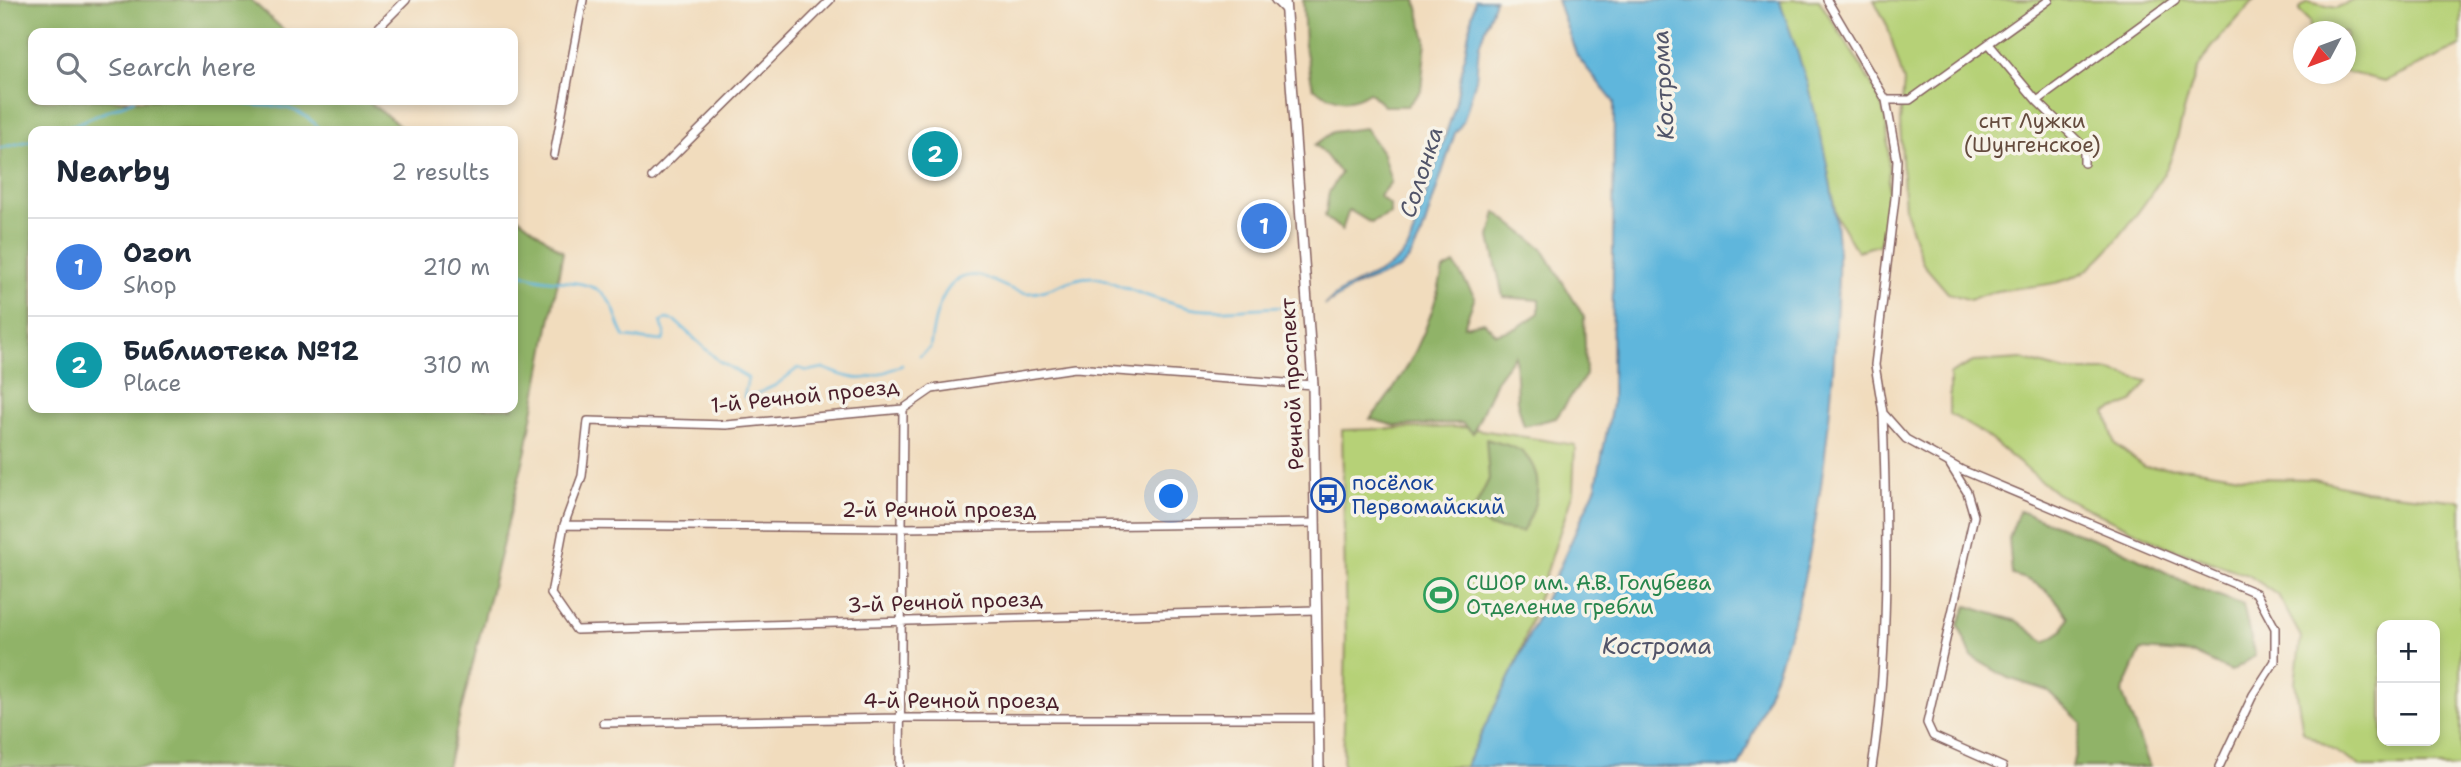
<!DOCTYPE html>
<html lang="en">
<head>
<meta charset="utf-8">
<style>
  :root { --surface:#fff; --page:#f6f6f7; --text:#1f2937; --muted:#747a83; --line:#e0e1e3; --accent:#1f6fb2 }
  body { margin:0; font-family:"Shantell Sans",sans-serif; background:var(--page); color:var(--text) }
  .controls { position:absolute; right:21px; bottom:21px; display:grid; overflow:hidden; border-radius:14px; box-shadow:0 4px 10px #0003 }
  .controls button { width:63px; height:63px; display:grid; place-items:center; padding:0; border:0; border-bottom:2px solid var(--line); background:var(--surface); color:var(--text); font:35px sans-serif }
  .compass { position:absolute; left:2293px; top:21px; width:63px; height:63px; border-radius:50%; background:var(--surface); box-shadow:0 4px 10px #0003; rotate:229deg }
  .you { position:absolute; left:1172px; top:497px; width:24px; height:24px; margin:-18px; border:5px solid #fff; border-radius:50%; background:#1a73e8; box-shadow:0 0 0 10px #1a73e833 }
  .badge { display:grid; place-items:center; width:46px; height:46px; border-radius:50%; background:var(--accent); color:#fff; font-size:23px; font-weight:700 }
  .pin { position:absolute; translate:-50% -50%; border:4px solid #fff; box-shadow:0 2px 7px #0006 }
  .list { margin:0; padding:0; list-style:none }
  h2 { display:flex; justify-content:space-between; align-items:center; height:91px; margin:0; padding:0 28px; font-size:30px }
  h2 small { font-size:23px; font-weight:400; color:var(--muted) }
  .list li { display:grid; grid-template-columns:46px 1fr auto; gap:21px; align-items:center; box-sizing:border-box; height:98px; padding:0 28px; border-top:2px solid var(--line) }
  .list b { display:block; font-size:26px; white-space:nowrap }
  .list p { margin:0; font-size:23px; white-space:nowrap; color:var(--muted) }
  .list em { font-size:23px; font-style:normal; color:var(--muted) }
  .icon { flex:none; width:38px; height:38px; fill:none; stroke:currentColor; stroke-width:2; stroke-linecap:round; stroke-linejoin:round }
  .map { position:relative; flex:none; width:2461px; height:767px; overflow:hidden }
  .search { position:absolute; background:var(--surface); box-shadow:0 4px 10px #0003; left:28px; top:28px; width:490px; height:77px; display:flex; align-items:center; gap:18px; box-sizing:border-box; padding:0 24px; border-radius:14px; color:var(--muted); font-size:26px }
  .panel { position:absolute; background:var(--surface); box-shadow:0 4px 10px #0003; left:28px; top:126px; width:490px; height:287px; border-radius:14px }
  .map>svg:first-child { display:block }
  .green { fill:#b6d177; stroke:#807851; stroke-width:2; fill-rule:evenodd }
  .forest { fill:#90b368; stroke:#6d694a; stroke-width:2 }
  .water { fill:#5fb6dc; stroke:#546a84; stroke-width:2 }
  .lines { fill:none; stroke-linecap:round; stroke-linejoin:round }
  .stream { stroke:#5fb6dc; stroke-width:2.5 }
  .minor-casing { stroke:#84615e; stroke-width:10 }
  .tertiary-casing { stroke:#84615e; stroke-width:12 }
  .minor { stroke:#fff; stroke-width:7 }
  .tertiary { stroke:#fff; stroke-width:9 }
  .labels { text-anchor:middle; stroke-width:7; stroke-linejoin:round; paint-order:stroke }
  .park-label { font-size:21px; fill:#654c3e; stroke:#f7f3e8 }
  .street-label { font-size:21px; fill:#4a1f2b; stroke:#f7f3e8 }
  .transit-label { font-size:21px; fill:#164399; stroke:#f7f3e8; text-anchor:start }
  .leisure-label { font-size:21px; fill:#27864d; stroke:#f7f3e8; text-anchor:start }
  .water-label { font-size:23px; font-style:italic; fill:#515469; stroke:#f7f3e8 }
</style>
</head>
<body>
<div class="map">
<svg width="2461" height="767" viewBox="0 0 2461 767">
  <rect width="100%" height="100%" fill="#f7f3e8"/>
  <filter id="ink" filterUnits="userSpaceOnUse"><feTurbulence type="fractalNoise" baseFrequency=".0143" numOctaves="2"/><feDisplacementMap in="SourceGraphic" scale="14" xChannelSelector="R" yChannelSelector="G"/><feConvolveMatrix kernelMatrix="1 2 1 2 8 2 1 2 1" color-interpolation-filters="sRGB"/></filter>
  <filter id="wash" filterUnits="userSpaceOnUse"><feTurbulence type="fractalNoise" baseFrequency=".00686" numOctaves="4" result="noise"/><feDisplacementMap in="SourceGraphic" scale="28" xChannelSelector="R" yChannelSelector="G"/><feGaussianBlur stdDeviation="1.57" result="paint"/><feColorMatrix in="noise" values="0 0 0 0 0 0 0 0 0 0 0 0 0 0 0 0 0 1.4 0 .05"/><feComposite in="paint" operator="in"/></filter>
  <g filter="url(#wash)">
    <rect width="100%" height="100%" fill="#f1dcbd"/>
    <path class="green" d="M 1779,0 L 1819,0 C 1839,33 1864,66 1880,101 C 1894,133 1889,212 1879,245 L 1857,251 L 1836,216 L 1824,151 Z
      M 1874,0 L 2254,0 C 2238,20 2206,49 2197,71 C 2185,99 2181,129 2171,158 C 2162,184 2110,253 2088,269 C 2053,294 2007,281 1970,300 L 1948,293 L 1923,264 L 1905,210 L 1900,122 L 1904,82 L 1887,25 Z
      M 2354,0 L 2461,0 L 2461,46 L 2385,81 L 2346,72 L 2346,32 L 2309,31 L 2310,22 L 2300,12 L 2300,8 L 2308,2 L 2336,8 Z
      M 2021,359 L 2065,371 L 2110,371 L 2148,381 L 2133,402 L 2106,412 L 2115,444 L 2145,467 L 2192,468 L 2252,478 L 2314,479 L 2365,491 L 2461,501 L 2461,767 L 2362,767 L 2303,732 L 2295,682 L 2301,637 L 2278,595 L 2248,575 L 2166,546 L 2057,494 L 1985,435 L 1950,414 L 1950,374 L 1973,362 ZM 2382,625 L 2435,625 L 2435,741 L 2382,741 Z
      M 1462,427 L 1575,445 L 1573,492 L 1517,662 L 1465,767 L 1343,767 L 1346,638 L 1342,430 Z"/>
    <path class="forest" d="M 0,0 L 251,0 L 287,33 L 33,33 L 33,100 L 366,100 L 407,131 L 33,131 L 33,408 L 513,408 L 513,213 L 563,252 L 526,450 L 447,767 L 0,767 Z
      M 1303,0 L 1416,0 L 1426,40 L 1421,91 L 1407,106 L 1384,106 L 1369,92 C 1347,107 1334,100 1313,88 L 1305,47 Z
      M 1365,128 L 1383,154 L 1391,182 L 1379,196 L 1390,205 L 1390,214 L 1371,223 L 1349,210 L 1342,230 L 1325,217 L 1329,192 L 1341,173 C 1330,164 1327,153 1315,145 L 1333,132 Z
      M 1496,212 L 1542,248 L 1584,317 L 1586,375 L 1556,418 L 1524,426 L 1517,401 L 1515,355 L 1497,379 L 1473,433 L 1462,423 L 1396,426 L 1370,419 C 1407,378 1432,324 1443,270 L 1454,264 L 1475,297 L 1464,326 L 1484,322 L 1496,334 L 1517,328 L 1539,313 L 1539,300 L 1503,297 L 1490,237 Z
      M 1486,439 C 1496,443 1514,445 1522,452 C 1548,476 1537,507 1522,532 L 1488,527 L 1473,512 L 1489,479 Z
      M 2019,511 L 2116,547 L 2193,586 L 2243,605 L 2255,656 L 2231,671 L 2194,654 L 2141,650 L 2122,693 L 2150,767 L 2072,767 L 2082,723 L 2048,691 L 2008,678 L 1972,657 L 1958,625 L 1967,606 L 2017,621 L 2045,642 L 2063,630 L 2068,617 C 2054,594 2039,581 2012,575 L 2009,538 Z"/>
    <path class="water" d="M 1475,0 L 1495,0 L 1479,46 L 1476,80 L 1463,122 L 1455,133 L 1422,234 L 1410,258 L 1399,269 L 1356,286 L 1324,306 C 1346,279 1393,277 1409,246 L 1455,106 Z
      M 1557,0 L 1779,0 C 1805,69 1826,142 1835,214 C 1841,256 1837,300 1835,341 C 1830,430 1819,522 1797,608 C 1782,662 1760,715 1739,767 L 1465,767 L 1517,662 L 1596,486 L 1612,405 L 1614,102 L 1577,56 Z"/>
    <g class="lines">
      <path class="stream" d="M 225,100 C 264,113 290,94 322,131
        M 59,131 L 134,100
        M 0,148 L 33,140
        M 513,268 C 540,288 579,274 602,293 C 617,306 616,323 625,337 L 663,341 L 665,333 L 661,322 L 666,319 L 675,321 L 719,361 L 748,378 L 744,397 L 748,398 L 776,385 L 798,368 L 808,371 L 823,368 C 862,384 864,381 902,365
        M 920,356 L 930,348 C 933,327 938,289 961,278 C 984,268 1004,292 1027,293 C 1050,294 1069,276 1093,277 C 1105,278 1112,283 1123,287 C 1144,295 1167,303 1189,308 C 1222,314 1257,306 1290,307"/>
    </g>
  </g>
  <g filter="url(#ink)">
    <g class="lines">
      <g class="minor-casing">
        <path id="minor" d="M 1275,0 L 1286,11
          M 1827,0 L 1886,100 L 1897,160 L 1895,198 L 1875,365 L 1883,413 L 1906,439 L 1962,470 L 2256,593 L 2275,628 L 2275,661 L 2253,695 L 2219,767
          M 373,33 L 406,0
          M 1989,44 L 2037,101 L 2175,0
          M 1886,100 L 1910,100 L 2049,0
          M 2037,101 L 2084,147 L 2084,163
          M 554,155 L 583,0
          M 652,177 L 830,0
          M 1313,385 L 1075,368 L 932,389 L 903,409 L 726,425 L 588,421 L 582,476 L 564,525 L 551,594 L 576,630 L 1316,610
          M 1949,463 L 1967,492 L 1974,516 L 1927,723 L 1933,736 L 2003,767
          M 564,525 L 902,528 L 1315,523
          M 603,723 L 900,718 L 1319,718
          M 900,767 L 903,409
          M 1872,767 C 1890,651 1887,531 1883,414"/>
      </g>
      <g class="tertiary-casing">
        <path id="tertiary" d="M 1285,0 L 1313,385 L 1319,767"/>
      </g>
      <use href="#minor" class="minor"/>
      <use href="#tertiary" class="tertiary"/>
    </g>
  </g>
  <defs>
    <g id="bus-ring" transform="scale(1.75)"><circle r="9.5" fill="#f7f3e8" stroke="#1a4fb4" stroke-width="1.5"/><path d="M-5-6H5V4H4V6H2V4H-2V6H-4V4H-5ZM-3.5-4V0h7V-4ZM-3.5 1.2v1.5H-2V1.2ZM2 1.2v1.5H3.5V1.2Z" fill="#1a4fb4"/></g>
    <g id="stadium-ring" transform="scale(1.75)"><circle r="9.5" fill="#f7f3e8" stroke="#2e9e5b" stroke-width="1.5"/><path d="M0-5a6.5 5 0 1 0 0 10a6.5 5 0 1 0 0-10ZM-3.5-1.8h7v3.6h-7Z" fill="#2e9e5b"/></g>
  </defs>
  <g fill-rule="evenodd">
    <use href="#bus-ring" x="1328" y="495"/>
    <use href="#stadium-ring" x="1441" y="595"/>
  </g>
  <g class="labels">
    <g class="park-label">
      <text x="2032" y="128">снт Лужки<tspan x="2032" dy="24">(Шунгенское)</tspan></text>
    </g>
    <g class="street-label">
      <text transform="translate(1292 384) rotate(-93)" y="7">Речной проспект</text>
      <text transform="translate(805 396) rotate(-6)" y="7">1-й Речной проезд</text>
      <text x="939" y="517">2-й Речной проезд</text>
      <text transform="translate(945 602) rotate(-2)" y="7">3-й Речной проезд</text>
      <text x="961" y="708">4-й Речной проезд</text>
    </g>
    <g class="transit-label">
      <text x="1352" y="490">посёлок<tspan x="1352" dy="24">Первомайский</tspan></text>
    </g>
    <g class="leisure-label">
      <text x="1466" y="590">СШОР им. А.В. Голубева<tspan x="1466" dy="24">Отделение гребли</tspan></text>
    </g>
    <g class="water-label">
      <text transform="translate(1663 85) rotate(-93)" y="8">Кострома</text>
      <text transform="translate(1421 172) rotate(-72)" y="8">Солонка</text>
      <text x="1657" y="654">Кострома</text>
    </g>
  </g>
</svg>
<div class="controls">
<button>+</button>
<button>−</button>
</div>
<svg class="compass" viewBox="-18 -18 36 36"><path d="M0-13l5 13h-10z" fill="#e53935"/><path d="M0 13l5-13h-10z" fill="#747a83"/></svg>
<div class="you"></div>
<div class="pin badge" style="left:1264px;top:226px;background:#3f7fe0">1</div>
<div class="pin badge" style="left:935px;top:154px;background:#0f9aa8">2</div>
<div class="search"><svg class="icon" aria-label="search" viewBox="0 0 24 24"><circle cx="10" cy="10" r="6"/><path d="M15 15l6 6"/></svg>Search here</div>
<section class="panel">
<h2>Nearby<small>2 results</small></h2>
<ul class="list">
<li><span class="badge" style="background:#3f7fe0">1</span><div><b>Ozon</b><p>Shop</p></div><em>210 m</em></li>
<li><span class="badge" style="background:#0f9aa8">2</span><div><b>Библиотека №12</b><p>Place</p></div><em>310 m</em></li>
</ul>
</section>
</div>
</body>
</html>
